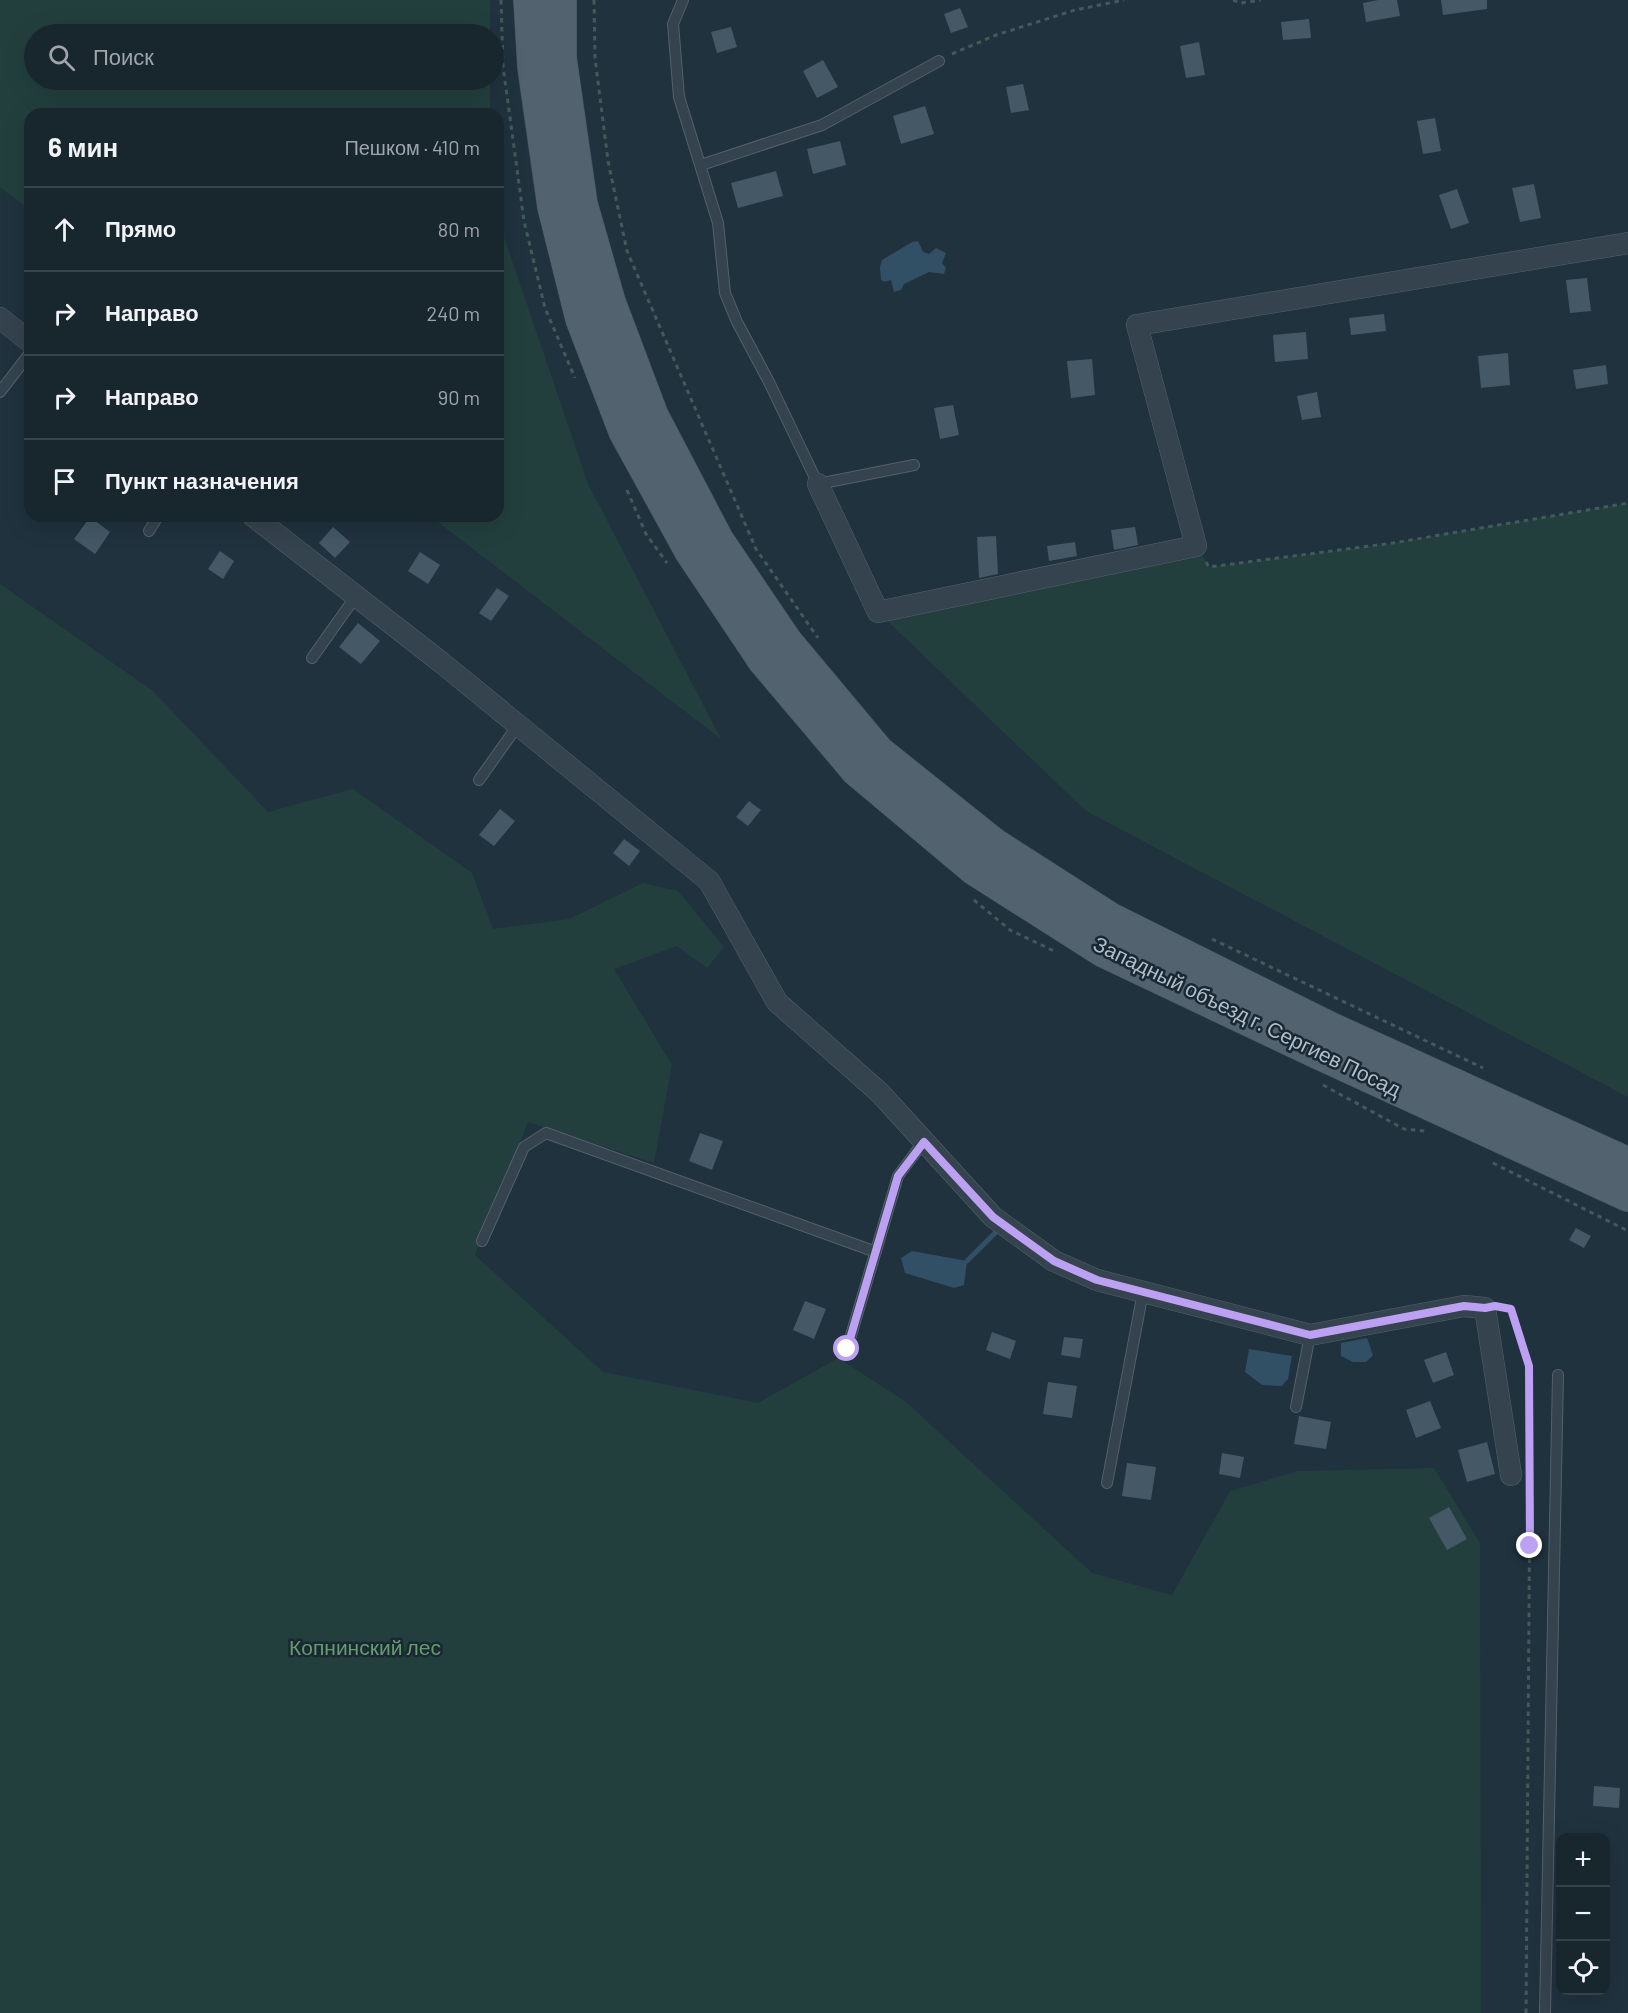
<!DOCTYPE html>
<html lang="ru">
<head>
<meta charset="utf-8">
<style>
  :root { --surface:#18262e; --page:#212e36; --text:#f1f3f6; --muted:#9fa5aa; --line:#36434a }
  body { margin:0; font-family:Barlow,sans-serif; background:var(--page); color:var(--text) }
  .controls { position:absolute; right:18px; bottom:18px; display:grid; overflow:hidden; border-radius:12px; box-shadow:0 6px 24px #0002 }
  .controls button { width:54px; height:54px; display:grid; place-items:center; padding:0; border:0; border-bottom:2px solid var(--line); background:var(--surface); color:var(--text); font:30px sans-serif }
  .stop { position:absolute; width:18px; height:18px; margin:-14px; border:4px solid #bca0f2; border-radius:50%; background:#fff }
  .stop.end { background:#bca0f2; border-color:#fff; box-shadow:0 2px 6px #0008 }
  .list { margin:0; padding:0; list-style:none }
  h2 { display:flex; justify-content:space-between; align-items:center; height:78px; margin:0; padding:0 24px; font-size:26px }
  h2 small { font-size:20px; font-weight:400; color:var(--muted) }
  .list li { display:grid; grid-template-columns:39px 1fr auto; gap:18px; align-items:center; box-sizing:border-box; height:84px; padding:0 24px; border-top:2px solid var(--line) }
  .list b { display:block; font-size:22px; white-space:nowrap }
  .list em { font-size:20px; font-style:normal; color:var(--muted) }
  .icon { flex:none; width:33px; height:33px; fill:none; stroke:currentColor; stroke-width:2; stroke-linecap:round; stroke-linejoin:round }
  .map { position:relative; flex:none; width:1628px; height:2013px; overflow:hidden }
  .search { position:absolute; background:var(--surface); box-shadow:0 6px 24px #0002; left:24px; top:24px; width:480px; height:66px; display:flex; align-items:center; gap:15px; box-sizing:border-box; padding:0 21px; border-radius:33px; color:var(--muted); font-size:22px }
  .panel { position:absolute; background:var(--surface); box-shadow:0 6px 24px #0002; left:24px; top:108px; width:480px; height:414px; border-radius:18px }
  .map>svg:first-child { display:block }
  .green { fill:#223f3e }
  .water { fill:#314f65 }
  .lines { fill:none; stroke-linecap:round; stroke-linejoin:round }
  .stream { stroke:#314f65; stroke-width:5 }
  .building { fill:#445865 }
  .service-casing { stroke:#53616c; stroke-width:12 }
  .minor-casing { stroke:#53616c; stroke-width:22 }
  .primary-casing { stroke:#414f5a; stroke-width:34 }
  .path { stroke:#405b5a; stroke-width:3; stroke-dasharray:4.5 4.5; stroke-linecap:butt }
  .service { stroke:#35434e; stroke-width:10 }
  .minor { stroke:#35434e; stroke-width:21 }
  .primary { stroke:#52626e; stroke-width:33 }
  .route { stroke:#bca0f2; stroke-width:8 }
  .labels { text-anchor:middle; stroke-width:5; stroke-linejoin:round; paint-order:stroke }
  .street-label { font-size:21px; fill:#b0beca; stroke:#1a2833 }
  .park-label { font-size:21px; fill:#649d69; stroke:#1a2833 }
</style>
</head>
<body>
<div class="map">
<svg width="1628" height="2013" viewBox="0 0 1628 2013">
  <rect width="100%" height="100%" fill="#20323e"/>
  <path class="green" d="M 0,0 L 490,0 L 490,34 L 34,34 L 34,80 L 490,80 L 490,114 L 30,114 L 30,210 L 0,187 Z
    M 498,219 L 588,484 L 721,739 L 430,516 L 498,516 Z
    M 1628,503 L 1628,1097 L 1086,811 L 878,612 L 1196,546 L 1210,567 L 1393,543 Z
    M 0,584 L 153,691 L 268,812 L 353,789 L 472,873 L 493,929 L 569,919 L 643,883 L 678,891 L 724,947 L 707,968 L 677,946 L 614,969 L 672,1065 L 654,1163 L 528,1122 L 475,1255 L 603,1372 L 758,1403 L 838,1358 L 906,1402 L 1092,1573 L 1172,1595 L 1230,1491 L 1298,1471 L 1434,1468 L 1480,1543 L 1481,2013 L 0,2013 Z"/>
  <path class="water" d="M 918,241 L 923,252 L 929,254 L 936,248 L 946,253 L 942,263 L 946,268 L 944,274 L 929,272 L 904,284 L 901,290 L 894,292 L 891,280 L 884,282 L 881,280 L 880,267 L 882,260 L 912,242 Z
    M 912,1251 L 967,1261 L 964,1285 L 954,1288 L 905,1273 L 901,1258 Z
    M 1367,1338 L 1373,1355 L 1366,1362 L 1353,1362 L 1341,1356 L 1341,1343 Z
    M 1249,1349 L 1292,1356 L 1288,1379 L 1282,1386 L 1262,1385 L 1245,1372 Z"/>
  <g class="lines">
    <path class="stream" d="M 967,1261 L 997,1231"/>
  </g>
  <path class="building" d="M 1378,0 L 1397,0 L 1400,16 L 1366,22 L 1363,3 Z
    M 1441,0 L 1487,0 L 1487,9 L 1443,15 Z
    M 960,8 L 968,27 L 951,33 L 944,14 Z
    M 1309,19 L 1311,38 L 1283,40 L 1281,22 Z
    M 731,27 L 737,47 L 717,53 L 711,32 Z
    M 1199,42 L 1205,75 L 1186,78 L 1180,46 Z
    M 823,60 L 838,87 L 817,98 L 803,71 Z
    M 1023,84 L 1029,110 L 1011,113 L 1006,87 Z
    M 925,106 L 934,134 L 901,144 L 893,116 Z
    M 1435,118 L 1441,151 L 1423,154 L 1417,121 Z
    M 840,141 L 846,165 L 813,174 L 807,149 Z
    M 776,171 L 783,196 L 738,208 L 731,183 Z
    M 1534,184 L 1541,218 L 1520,222 L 1512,188 Z
    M 1457,189 L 1469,223 L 1451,229 L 1439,195 Z
    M 1587,278 L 1591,311 L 1570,313 L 1566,280 Z
    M 1384,314 L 1386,331 L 1351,335 L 1349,318 Z
    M 1306,332 L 1308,359 L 1275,362 L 1273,335 Z
    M 1508,353 L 1510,385 L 1481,388 L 1478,356 Z
    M 1092,359 L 1095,395 L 1071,398 L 1067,361 Z
    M 1606,365 L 1608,384 L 1576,389 L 1573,370 Z
    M 1317,392 L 1321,417 L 1302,420 L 1297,396 Z
    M 953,405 L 959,435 L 940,439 L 934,408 Z
    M 90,517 L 110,532 L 95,554 L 74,539 Z
    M 333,527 L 350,542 L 335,558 L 319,543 Z
    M 1135,527 L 1138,545 L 1114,550 L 1111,530 Z
    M 996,536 L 998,574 L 979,578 L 977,537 Z
    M 1075,542 L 1077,556 L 1049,561 L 1047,546 Z
    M 220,551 L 234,561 L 223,579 L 208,569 Z
    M 420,552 L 440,565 L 428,584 L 408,571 Z
    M 497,588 L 509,596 L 491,621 L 479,613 Z
    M 358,623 L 380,641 L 361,664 L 339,647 Z
    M 749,801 L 761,810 L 748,826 L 736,817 Z
    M 500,809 L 515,821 L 494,846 L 479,835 Z
    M 624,839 L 640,851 L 629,866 L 613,853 Z
    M 700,1133 L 723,1141 L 712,1170 L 689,1161 Z
    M 1576,1228 L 1591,1236 L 1584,1248 L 1569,1240 Z
    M 805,1301 L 826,1309 L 814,1339 L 793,1330 Z
    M 992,1332 L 1016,1341 L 1010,1359 L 986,1350 Z
    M 1064,1337 L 1083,1339 L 1080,1358 L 1061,1355 Z
    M 1446,1352 L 1454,1375 L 1433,1383 L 1424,1360 Z
    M 1048,1382 L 1077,1386 L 1072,1418 L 1043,1414 Z
    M 1430,1401 L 1441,1428 L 1416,1438 L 1406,1410 Z
    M 1299,1416 L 1331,1422 L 1326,1449 L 1294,1444 Z
    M 1487,1442 L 1495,1474 L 1467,1482 L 1458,1450 Z
    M 1222,1453 L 1244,1457 L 1240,1478 L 1219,1474 Z
    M 1127,1463 L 1156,1467 L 1151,1500 L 1122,1496 Z
    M 1449,1507 L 1467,1539 L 1447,1550 L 1429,1518 Z
    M 1594,1786 L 1620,1788 L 1619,1808 L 1593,1806 Z"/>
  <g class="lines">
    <g class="service-casing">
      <path id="service" d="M 683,0 L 673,24 L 679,97 L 718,223 L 725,293 L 737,322 L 769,382 L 818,484 L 914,465
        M 701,165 L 822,125 L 939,61
        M 0,392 L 30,353
        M 149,531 L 158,516
        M 312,658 L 356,596
        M 479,780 L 518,725
        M 482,1241 L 524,1147 L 546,1133 L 876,1252
        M 847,1349 L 898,1176 L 924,1141
        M 1296,1407 L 1310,1335
        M 1107,1483 L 1143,1292
        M 1545,2013 L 1558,1375"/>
    </g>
    <g class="minor-casing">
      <path id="minor" d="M 0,318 L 30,342
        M 818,484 L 878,612 L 1196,546 L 1137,325 L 1628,243
        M 253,516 L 442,663 L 709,881 L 777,1002 L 880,1093 L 993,1217 L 1054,1261 L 1097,1280 L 1310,1335 L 1464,1306 L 1485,1308 L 1511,1475"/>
    </g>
    <g class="primary-casing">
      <path id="primary" d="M 530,0 L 534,67 L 554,207 L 582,319 L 625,431 L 691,551 L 764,660 L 857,770 L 975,869 L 1104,951 L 1317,1052 L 1628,1195
        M 560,0 L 560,58 L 581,204 L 609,302 L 652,416 L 717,540 L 786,642 L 878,752 L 993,844 L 1110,919 L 1329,1028 L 1628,1164"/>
    </g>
    <path class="path" d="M 501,0 L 503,66 L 524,221 L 545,308 L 575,378
      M 594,0 L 595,58 L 608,161 L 627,251 L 756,549 L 818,638
      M 1233,0 L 1241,3 L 1261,0
      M 952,54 L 996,35 L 1075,10 L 1124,0
      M 627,490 L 646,534 L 667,563
      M 1206,562 L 1209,567 L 1393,543 L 1628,503
      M 974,900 L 1010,930 L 1054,951
      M 1212,939 L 1483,1068
      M 1323,1085 L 1404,1129 L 1425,1131
      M 1493,1163 L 1628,1231
      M 1503,1307 L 1511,1309 L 1529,1366 L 1530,1459
      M 1526,2013 L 1530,1481"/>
    <use href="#service" class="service"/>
    <use href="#minor" class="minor"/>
    <use href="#primary" class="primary"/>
  </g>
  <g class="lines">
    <path class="route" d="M 847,1349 L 898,1176 L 924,1142 L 993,1217 L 1054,1261 L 1097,1280 L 1310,1335 L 1464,1306 L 1485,1308 L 1495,1306 L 1511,1309 L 1529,1366 L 1530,1546"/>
  </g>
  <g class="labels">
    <g class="street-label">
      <text transform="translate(1247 1017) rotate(26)" y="7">Западный объезд г. Сергиев Посад</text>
    </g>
    <g class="park-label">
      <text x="365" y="1655">Копнинский лес</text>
    </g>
  </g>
</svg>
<div class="controls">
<button>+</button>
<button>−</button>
<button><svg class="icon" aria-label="locate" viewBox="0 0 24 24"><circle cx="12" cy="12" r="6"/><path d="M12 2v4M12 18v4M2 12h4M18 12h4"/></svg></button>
</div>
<div class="stop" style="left:847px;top:1349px"></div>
<div class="stop end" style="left:1530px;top:1546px"></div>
<div class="search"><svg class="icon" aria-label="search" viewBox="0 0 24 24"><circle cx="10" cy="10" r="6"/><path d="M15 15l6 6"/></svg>Поиск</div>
<section class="panel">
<h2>6 мин<small>Пешком · 410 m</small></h2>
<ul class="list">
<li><svg class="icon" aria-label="ahead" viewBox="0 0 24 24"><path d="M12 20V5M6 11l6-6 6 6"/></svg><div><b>Прямо</b></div><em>80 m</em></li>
<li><svg class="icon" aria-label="right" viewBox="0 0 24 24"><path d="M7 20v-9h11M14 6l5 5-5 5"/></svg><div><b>Направо</b></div><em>240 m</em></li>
<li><svg class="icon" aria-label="right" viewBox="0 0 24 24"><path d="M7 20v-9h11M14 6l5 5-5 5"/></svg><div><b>Направо</b></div><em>90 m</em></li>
<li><svg class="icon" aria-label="arrive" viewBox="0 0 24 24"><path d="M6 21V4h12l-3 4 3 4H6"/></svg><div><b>Пункт назначения</b></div></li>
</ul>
</section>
</div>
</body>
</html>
